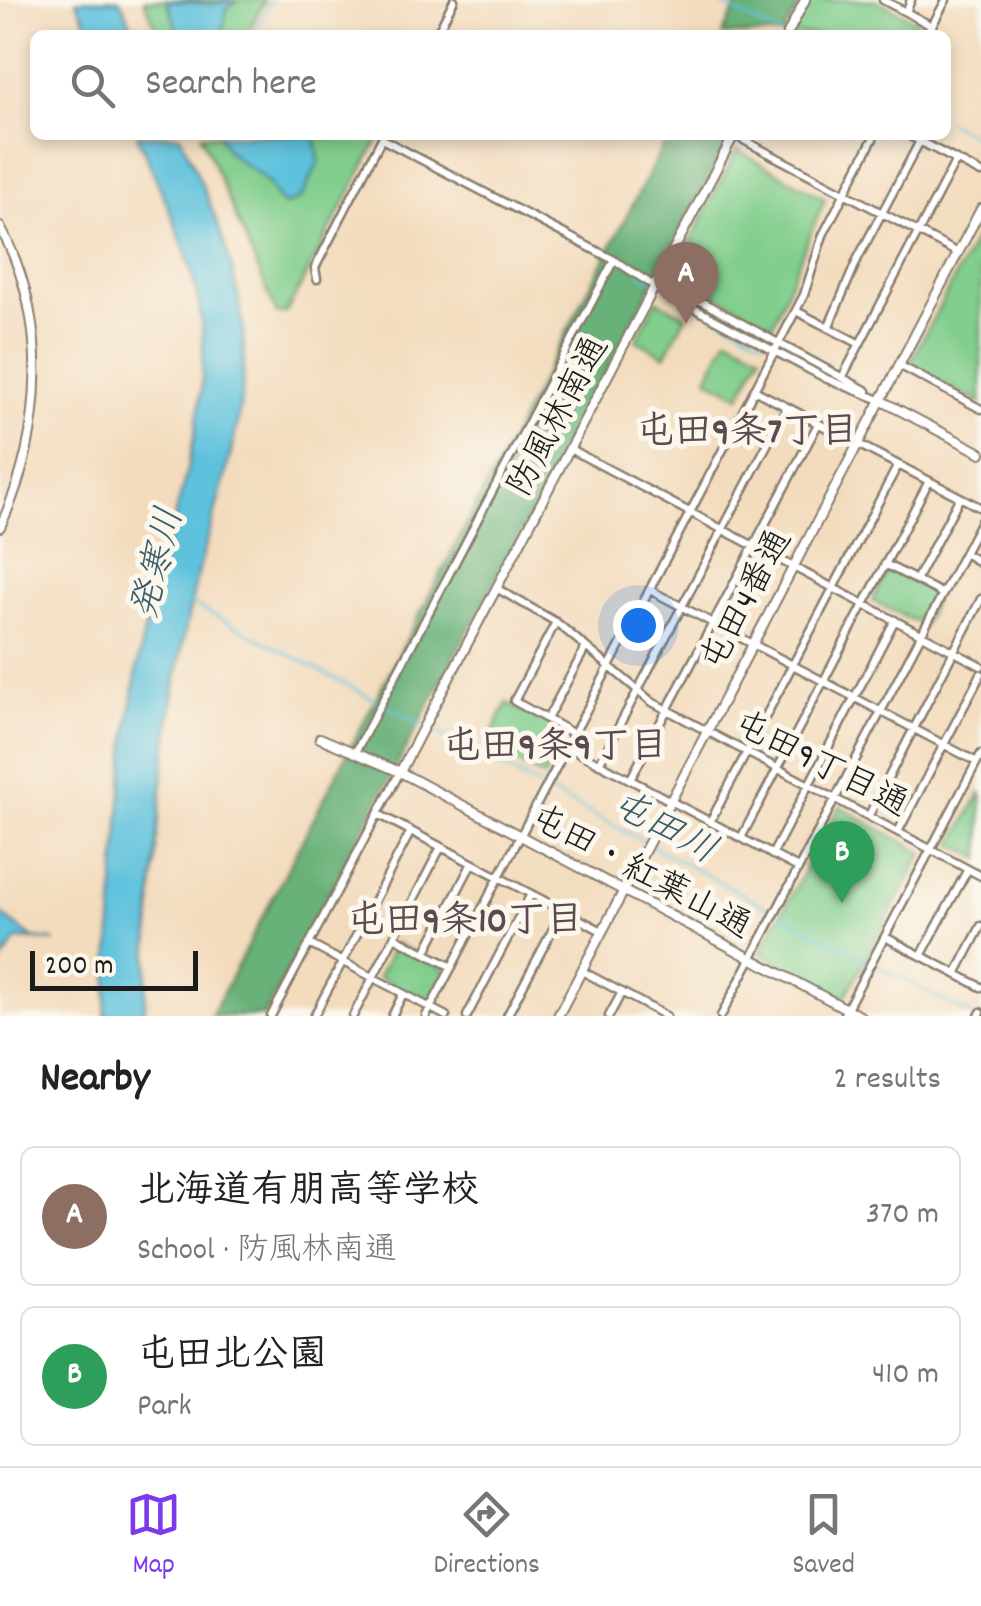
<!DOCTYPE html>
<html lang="en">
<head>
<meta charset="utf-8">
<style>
  :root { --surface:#fff; --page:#f2f2f2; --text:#222; --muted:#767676; --line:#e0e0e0; --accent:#7c3aed }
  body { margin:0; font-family:Dekko,"Klee One",sans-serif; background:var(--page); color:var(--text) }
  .scale { position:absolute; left:30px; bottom:25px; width:168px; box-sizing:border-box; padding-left:10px; border:5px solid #1c1c1c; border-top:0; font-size:28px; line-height:35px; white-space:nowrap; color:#1c1c1c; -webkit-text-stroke:8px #fbf7ec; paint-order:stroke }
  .you { position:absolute; left:638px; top:625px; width:35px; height:35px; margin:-25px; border:8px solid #fff; border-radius:50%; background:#1a73e8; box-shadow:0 0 0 15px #1a73e833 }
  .badge { display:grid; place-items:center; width:65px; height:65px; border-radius:50%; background:var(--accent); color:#fff; font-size:32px; font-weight:700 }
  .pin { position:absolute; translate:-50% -82px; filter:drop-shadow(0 2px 5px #0008) }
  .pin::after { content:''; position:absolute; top:52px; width:35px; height:30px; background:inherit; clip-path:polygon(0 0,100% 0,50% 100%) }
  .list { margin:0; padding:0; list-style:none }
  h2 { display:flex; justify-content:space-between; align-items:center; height:130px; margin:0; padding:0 40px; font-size:42px }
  h2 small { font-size:32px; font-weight:400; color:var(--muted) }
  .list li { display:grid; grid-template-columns:65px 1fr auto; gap:30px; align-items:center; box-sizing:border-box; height:140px; margin:0 20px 20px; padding:0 20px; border:2px solid var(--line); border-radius:15px }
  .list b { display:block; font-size:38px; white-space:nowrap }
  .list p { margin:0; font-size:32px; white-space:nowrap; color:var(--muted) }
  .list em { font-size:32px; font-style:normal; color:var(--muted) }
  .icon { flex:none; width:55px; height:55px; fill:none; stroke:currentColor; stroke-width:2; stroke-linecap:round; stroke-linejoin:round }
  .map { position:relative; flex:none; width:981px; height:1016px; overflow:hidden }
  .search { position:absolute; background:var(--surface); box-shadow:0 5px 15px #0003; left:30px; right:30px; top:30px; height:110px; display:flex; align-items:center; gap:25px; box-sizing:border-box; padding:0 35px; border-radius:15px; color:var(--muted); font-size:38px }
  .sheet { height:450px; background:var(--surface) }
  nav { display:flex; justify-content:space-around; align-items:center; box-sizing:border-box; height:140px; border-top:2px solid var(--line); background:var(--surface); font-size:28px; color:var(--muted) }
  nav a { display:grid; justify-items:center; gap:5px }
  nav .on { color:var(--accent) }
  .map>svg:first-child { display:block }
  .green { fill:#81ce8d; stroke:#4e7554; stroke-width:2.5 }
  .forest { fill:#68b178; stroke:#42664a; stroke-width:2.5 }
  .water { fill:#5fc2dd; stroke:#3e6f7c; stroke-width:2.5 }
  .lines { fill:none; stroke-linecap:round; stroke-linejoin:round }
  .stream { stroke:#5fc2dd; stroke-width:2.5 }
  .minor-casing { stroke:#887c6d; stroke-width:11 }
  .tertiary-casing { stroke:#887c6d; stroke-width:12 }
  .minor { stroke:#fff; stroke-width:6 }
  .tertiary { stroke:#fff; stroke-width:8 }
  .labels { text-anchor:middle; stroke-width:10; stroke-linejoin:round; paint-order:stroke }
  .street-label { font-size:35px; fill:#1c1c1c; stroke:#fbf7ec }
  .neighbourhood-label { font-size:38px; font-weight:bold; fill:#5b4a50; stroke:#fbf7ec }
  .water-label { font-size:38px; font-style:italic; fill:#375e69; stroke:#fbf7ec }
</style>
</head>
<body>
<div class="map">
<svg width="981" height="1016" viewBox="0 0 981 1016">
  <rect width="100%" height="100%" fill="#fbf7ec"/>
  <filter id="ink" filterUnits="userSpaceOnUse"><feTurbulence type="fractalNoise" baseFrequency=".01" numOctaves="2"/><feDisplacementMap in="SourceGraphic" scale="20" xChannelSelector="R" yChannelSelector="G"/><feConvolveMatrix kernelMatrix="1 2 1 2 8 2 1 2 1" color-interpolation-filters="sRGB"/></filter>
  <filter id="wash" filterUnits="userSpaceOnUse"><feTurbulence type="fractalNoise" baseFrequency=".0048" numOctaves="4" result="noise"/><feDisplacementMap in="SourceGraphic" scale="40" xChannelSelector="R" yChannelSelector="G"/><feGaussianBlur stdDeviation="2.25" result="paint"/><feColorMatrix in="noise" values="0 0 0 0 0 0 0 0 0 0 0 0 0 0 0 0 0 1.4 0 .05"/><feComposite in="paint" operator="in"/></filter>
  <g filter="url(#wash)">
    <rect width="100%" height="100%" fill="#f3dcbe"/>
    <path class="green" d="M 144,0 L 265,0 L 246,35 L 159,35 Z
      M 810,0 L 876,0 L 928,27 L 923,35 L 791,35 Z
      M 201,135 L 369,135 L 378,140 L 286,313 L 277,314 Z
      M 737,150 L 825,199 L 772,326 L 675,271 Z
      M 981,228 L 981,403 L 912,368 L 910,362 Z
      M 657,300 L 686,316 L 665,356 L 636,340 Z
      M 728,337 L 761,354 L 740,396 L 707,378 Z
      M 888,569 L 936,595 L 923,625 L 872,601 Z
      M 507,703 L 567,734 L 544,777 L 486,746 Z
      M 981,792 L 981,859 L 953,844 Z
      M 840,806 L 923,853 L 844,999 L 760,952 Z
      M 395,943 L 446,970 L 429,1003 L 378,977 Z"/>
    <path class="forest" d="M 740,0 L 802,0 L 783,35 L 722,35 Z
      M 669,135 L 731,135 L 264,1016 L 211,1016 Z"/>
    <path class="water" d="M 76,0 L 120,0 L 136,35 L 92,35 Z
      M 167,0 L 210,4 L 240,0 L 227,8 L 222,35 L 179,35 Z
      M 137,135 L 180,135 C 206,193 232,250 241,313 C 254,399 222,484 200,566 C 189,607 181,650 174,692 C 158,799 152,908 144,1016 L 105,1016 C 115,901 118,783 137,669 C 155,553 220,422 199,305 C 188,245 161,191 137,135 Z
      M 219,135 L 315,135 L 319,161 L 302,197 L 285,205 C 274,199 274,188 265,180 C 246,162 229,161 219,135 Z
      M 0,913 L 33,938 L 56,941 L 17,939 L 0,964 Z"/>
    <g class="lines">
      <path class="stream" d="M 713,0 L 781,35
        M 252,35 L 271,0
        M 946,121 L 981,139
        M 640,273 L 652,280
        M 672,293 L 763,340
        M 798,357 L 822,372
        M 191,603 L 645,842
        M 652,846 L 772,910
        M 780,914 L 973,1016"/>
    </g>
  </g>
  <g filter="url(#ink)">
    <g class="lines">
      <g class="minor-casing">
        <path id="minor" d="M 883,0 L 932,26
          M 906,12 L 911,0
          M 436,35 L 454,0
          M 927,35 L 946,0
          M 734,135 L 958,253
          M 908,135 L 981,173
          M 614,260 L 665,293 L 827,379 L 880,400
          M 317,279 L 315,268 L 383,136
          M 656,283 L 669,284 L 867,391
          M 796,311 L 860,344
          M 828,328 L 858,258 L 920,141
          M 899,365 L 981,409
          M 843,376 L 956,160
          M 754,390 L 981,508
          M 570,449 L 981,666
          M 964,553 L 981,563
          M 885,564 L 943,594
          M 916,580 L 960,497
          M 496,588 L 556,622 L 652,702 L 981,876
          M 650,590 L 977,762
          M 556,622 L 514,701 L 574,734
          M 547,719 L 586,647
          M 568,747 L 798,868
          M 355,753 L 614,260 L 382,139
          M 599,764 L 787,407
          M 630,780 L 818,424
          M 378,814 L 602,931
          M 869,815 L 981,599
          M 710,822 L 898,465
          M 899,830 L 981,674
          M 741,838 L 929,481
          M 772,855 L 895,620
          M 394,937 L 452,967
          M 885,937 L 981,987
          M 309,944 L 446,1016
          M 425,953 L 472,863
          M 921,956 L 968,869
          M 582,971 L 666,1016
          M 956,974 L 981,926
          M 271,1016 L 400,772
          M 314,1016 L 411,831
          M 353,1016 L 441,847
          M 392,1016 L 403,994
          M 426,1016 L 804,295 L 823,235 L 875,135
          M 467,1016 L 531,894
          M 507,1016 L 563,910
          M 609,1016 L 622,992
          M 721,1016 L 981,521
          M 843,1016 L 981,754
          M 979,1016 L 981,1012"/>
      </g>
      <g class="tertiary-casing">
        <path id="tertiary" d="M 787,35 L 805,0
          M 0,227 C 50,319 44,434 0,527
          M 880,400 L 981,453
          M 320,738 L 400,772 L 860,1016
          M 400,772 L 734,135
          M 558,1016 L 981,209"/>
      </g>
      <use href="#minor" class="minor"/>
      <use href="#tertiary" class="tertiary"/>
    </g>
  </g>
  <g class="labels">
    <g class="street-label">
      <text transform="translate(556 415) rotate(-62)" y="12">防風林南通</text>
      <text transform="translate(744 599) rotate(-62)" y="12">屯田4番通</text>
      <text transform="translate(822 762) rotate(27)" y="12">屯田9丁目通</text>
      <text transform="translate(642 870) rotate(28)" y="12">屯田・紅葉山通</text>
    </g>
    <g class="neighbourhood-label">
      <text x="747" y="442">屯田9条7丁目</text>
      <text x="555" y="757">屯田9条9丁目</text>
      <text x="465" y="931">屯田9条10丁目</text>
    </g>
    <g class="water-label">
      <text transform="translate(155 563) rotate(-76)" y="13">発寒川</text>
      <text transform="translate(665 825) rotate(28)" y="13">屯田川</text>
    </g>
  </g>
</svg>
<div class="scale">200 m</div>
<div class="you"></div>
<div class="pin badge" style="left:686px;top:324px;background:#8d6e63">A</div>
<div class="pin badge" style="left:842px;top:903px;background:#2e9e5b">B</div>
<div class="search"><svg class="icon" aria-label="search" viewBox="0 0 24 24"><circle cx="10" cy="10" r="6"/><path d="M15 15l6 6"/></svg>Search here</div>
</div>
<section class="sheet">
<h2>Nearby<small>2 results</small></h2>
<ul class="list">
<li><span class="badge" style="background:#8d6e63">A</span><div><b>北海道有朋高等学校</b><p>School · 防風林南通</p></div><em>370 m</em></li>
<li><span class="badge" style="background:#2e9e5b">B</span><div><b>屯田北公園</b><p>Park</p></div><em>410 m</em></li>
</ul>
</section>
<nav>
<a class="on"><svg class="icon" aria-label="map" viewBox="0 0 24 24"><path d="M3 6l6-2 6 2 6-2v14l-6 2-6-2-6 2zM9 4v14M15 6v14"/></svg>Map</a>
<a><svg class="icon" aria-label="directions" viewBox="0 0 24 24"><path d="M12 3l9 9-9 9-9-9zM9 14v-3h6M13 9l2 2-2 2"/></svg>Directions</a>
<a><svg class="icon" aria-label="saved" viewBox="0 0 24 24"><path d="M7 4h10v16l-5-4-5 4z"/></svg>Saved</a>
</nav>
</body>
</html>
